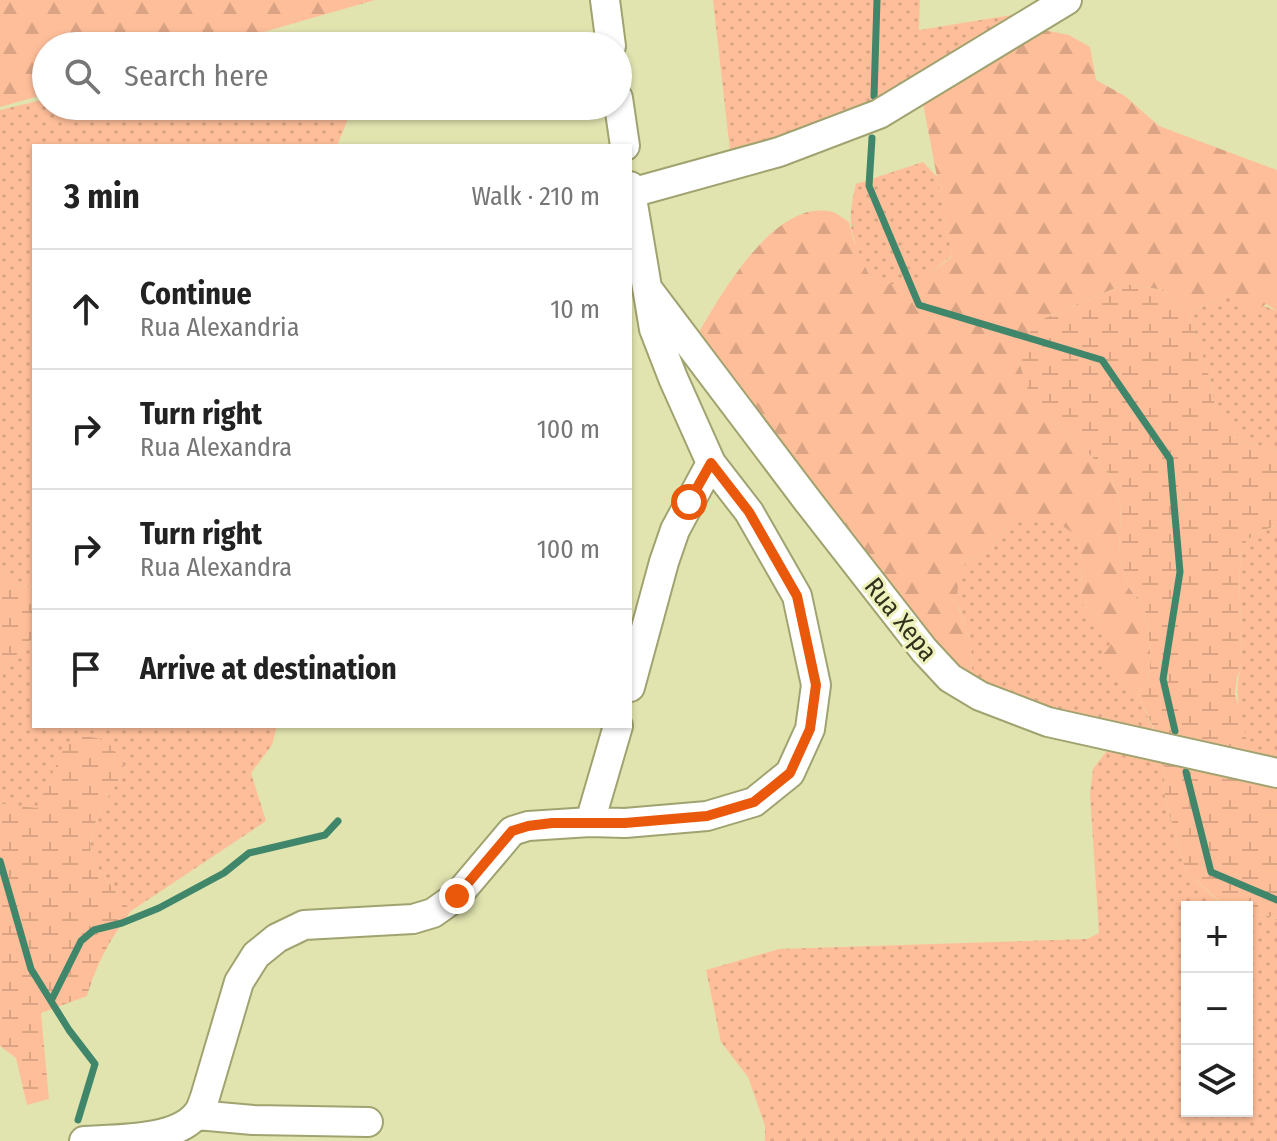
<!DOCTYPE html>
<html lang="en">
<head>
<meta charset="utf-8">
<style>
  :root { --surface:#fff; --page:#f2f2f2; --text:#222; --muted:#767676; --line:#e0e0e0 }
  body { margin:0; font-family:"Fira Sans Condensed",sans-serif; background:var(--page); color:var(--text) }
  .controls { position:absolute; right:24px; bottom:24px; display:grid; overflow:hidden; border-radius:0px; box-shadow:0 2px 6px #0004 }
  .controls button { width:72px; height:72px; display:grid; place-items:center; padding:0; border:0; border-bottom:2px solid var(--line); background:var(--surface); color:var(--text); font:40px sans-serif }
  .stop { position:absolute; width:24px; height:24px; margin:-18px; border:6px solid #ea580c; border-radius:50%; background:#fff }
  .stop.end { background:#ea580c; border-color:#fff; box-shadow:0 2px 8px #0008 }
  .list { margin:0; padding:0; list-style:none }
  h2 { display:flex; justify-content:space-between; align-items:center; height:104px; margin:0; padding:0 32px; font-size:34px }
  h2 small { font-size:26px; font-weight:400; color:var(--muted) }
  .list li { display:grid; grid-template-columns:52px 1fr auto; gap:24px; align-items:center; box-sizing:border-box; height:120px; padding:0 32px; border-top:2px solid var(--line) }
  .list b { display:block; font-size:30px; white-space:nowrap }
  .list p { margin:0; font-size:26px; white-space:nowrap; color:var(--muted) }
  .list em { font-size:26px; font-style:normal; color:var(--muted) }
  .icon { flex:none; width:44px; height:44px; fill:none; stroke:currentColor; stroke-width:2; stroke-linecap:round; stroke-linejoin:round }
  .map { position:relative; flex:none; width:1277px; height:1141px; overflow:hidden }
  .search { position:absolute; background:var(--surface); box-shadow:0 2px 6px #0004; left:32px; top:32px; width:600px; height:88px; display:flex; align-items:center; gap:20px; box-sizing:border-box; padding:0 28px; border-radius:44px; color:var(--muted); font-size:30px }
  .panel { position:absolute; background:var(--surface); box-shadow:0 2px 6px #0004; left:32px; top:144px; width:600px; height:584px; border-radius:0px }
  .map>svg:first-child { display:block }
  .grass { fill:url(#grass-dots) }
  .forest { fill:url(#forest-firs) }
  .wetland { fill:url(#wetland-marsh) }
  .lines { fill:none; stroke-linecap:round; stroke-linejoin:round }
  .stream { stroke:#40866b; stroke-width:7 }
  .street-casing { stroke:#a0a370; stroke-width:32 }
  .street { stroke:#fff; stroke-width:28 }
  .route { stroke:#ea580c; stroke-width:10 }
  .labels { text-anchor:middle; stroke-width:6; stroke-linejoin:round; paint-order:stroke }
  .street-label { font-size:26px; fill:#2f311c; stroke:#eef1bc }
</style>
</head>
<body>
<div class="map">
<svg width="1277" height="1141" viewBox="0 0 1277 1141">
  <defs>
    <pattern id="grass-dots" width="8" height="8" patternUnits="userSpaceOnUse" patternTransform="scale(2)"><rect width="8" height="8" fill="#febe9a"/><path d="M2 2h.1M6 6h.1" fill="none" stroke="#daa484" stroke-width="1.8" stroke-linecap="round"/></pattern>
    <pattern id="forest-firs" width="22" height="20" patternUnits="userSpaceOnUse" patternTransform="scale(2)"><rect width="22" height="20" fill="#febe9a"/><path d="M5 1l3.5 6h-7zM16 11l3.5 6h-7z" fill="#daa484"/></pattern>
    <pattern id="wetland-marsh" width="20" height="14" patternUnits="userSpaceOnUse" patternTransform="scale(2)"><rect width="20" height="14" fill="#febe9a"/><path d="M1 5h8M5 5V1M11 12h8M15 12V8" fill="none" stroke="#daa484"/></pattern>
  </defs>
  <rect width="100%" height="100%" fill="#e1e4af"/>
  <path class="grass" d="M 713,0 L 920,0 L 919,30 L 1031,12 L 911,86 L 731,160 Z
    M 46,99 L 46,106 L 353,106 L 337,146 L 34,146 L 34,588 L 12,584 L 0,569 L 0,110 Z
    M 923,162 L 937,177 L 952,255 C 923,281 908,295 870,277 C 852,237 845,229 856,184 Z
    M 1233,293 L 1277,311 L 1277,451 L 1241,440 L 1216,410 L 1210,379 L 1189,313 Z
    M 1031,516 L 1058,521 L 1077,536 L 1081,560 L 1082,603 L 1115,640 L 1114,678 L 1138,695 L 1157,737 L 1061,717 L 964,676 L 972,671 L 971,644 L 957,602 L 957,575 L 967,561 L 990,552 L 1010,520 Z
    M 1277,525 L 1277,767 L 1251,762 C 1245,735 1230,690 1242,667 C 1243,644 1235,559 1244,545 C 1250,534 1267,529 1277,525 Z
    M 34,637 L 34,726 L 277,726 L 272,745 L 251,773 L 266,821 L 131,911 C 119,895 104,879 94,861 C 80,836 111,791 125,770 L 47,789 L 37,809 L 0,804 L 0,682 L 7,664 Z
    M 1119,742 L 1164,758 L 1165,798 L 1186,873 C 1202,883 1213,901 1231,907 L 1187,907 L 1187,1111 L 1247,1111 L 1247,913 L 1270,916 L 1277,920 L 1277,1141 L 765,1141 L 765,1126 L 748,1077 L 721,1042 L 706,970 L 779,949 L 1087,939 L 1099,933 L 1090,794 L 1093,769 L 1106,752 Z"/>
  <path class="forest" d="M 0,0 L 375,0 L 215,46 L 46,46 L 46,94 L 0,107 Z
    M 1039,29 L 1069,35 L 1090,47 L 1096,80 L 1125,96 L 1159,126 L 1277,170 L 1277,311 L 1266,304 L 1249,316 L 1233,293 L 1189,313 L 1163,290 L 1125,284 L 1038,321 L 1019,361 L 1029,390 L 1055,424 L 1075,440 L 1111,476 L 1121,506 L 1119,554 L 1128,586 L 1145,610 L 1151,658 L 1148,680 L 1138,695 L 1114,678 L 1106,669 L 1102,656 L 1115,640 L 1082,603 L 1081,560 L 1077,536 C 1053,518 1040,515 1010,520 L 990,552 L 967,561 L 958,575 L 957,603 L 971,644 L 972,671 L 964,676 L 950,665 L 696,337 C 720,297 774,197 833,212 C 838,214 844,219 849,222 L 853,239 L 870,277 C 907,294 923,281 952,256 L 922,98 Z"/>
  <path class="wetland" d="M 1125,284 L 1163,290 L 1189,313 L 1210,379 L 1216,410 L 1241,440 L 1277,451 L 1277,525 C 1267,529 1250,534 1244,545 C 1235,559 1243,644 1242,667 L 1237,677 L 1235,695 L 1241,712 L 1255,783 L 1277,788 L 1277,920 L 1270,916 L 1247,913 L 1247,907 C 1214,907 1211,889 1186,873 L 1165,798 L 1164,758 L 1155,731 L 1138,695 L 1148,680 L 1151,658 L 1145,610 L 1128,586 L 1119,554 L 1121,506 L 1111,476 L 1075,440 L 1055,424 L 1028,390 L 1019,361 L 1020,346 L 1038,321 Z
    M 0,569 L 12,584 L 34,588 L 34,637 L 7,664 L 0,682 Z
    M 74,736 C 106,736 113,743 125,770 C 111,791 80,836 94,861 C 104,879 119,895 131,911 C 109,941 98,961 87,996 L 41,1013 L 49,1099 L 27,1105 L 16,1058 L 0,1046 L 0,804 L 37,808 L 62,752 Z"/>
  <g class="lines">
    <path class="stream" d="M 874,96 L 877,0
      M 872,138 L 869,186 L 919,305 L 1102,360 L 1170,459 L 1180,572 L 1163,679 L 1175,731
      M 1186,772 L 1211,872 L 1277,900
      M 0,861 L 31,969 L 69,1030 L 95,1064 L 78,1120
      M 51,1001 L 81,941 L 94,930 L 122,923 L 159,908 L 224,873 L 249,853 L 325,835 L 338,821"/>
    <g class="street-casing">
      <path id="street" d="M 605,0 L 611,46
        M 618,98 L 625,146
        M 631,193 L 779,152 L 879,114 L 1067,0
        M 650,292 L 807,500 L 924,650 L 950,678 L 980,696 L 1048,722 L 1277,773
        M 630,687 L 664,562 L 675,530 L 711,463
        M 590,822 L 618,726
        M 197,1115 L 253,1120 L 368,1122
        M 84,1141 C 116,1139 176,1141 197,1114 C 201,1110 203,1102 205,1097 L 239,982 L 256,955 L 277,938 L 304,925 L 413,919 L 433,913 L 457,896 L 512,831 L 528,826 L 590,822 L 625,823 L 707,816 L 754,802 L 790,773 L 810,729 L 816,685 L 797,596 L 749,512 L 711,463 L 673,378 L 654,329 L 630,186"/>
    </g>
    <use href="#street" class="street"/>
  </g>
  <g class="lines">
    <path class="route" d="M 457,896 L 512,831 L 528,826 L 552,823 L 625,823 L 707,816 L 754,802 L 790,773 L 810,729 L 816,685 L 797,596 L 749,512 L 711,463 L 689,502"/>
  </g>
  <g class="labels">
    <g class="street-label">
      <text transform="translate(901 619) rotate(51)" y="9">Rua Xepa</text>
    </g>
  </g>
</svg>
<div class="controls">
<button>+</button>
<button>−</button>
<button><svg class="icon" aria-label="layers" viewBox="0 0 24 24"><path d="M12 4l9 5-9 5-9-5zM3 14l9 5 9-5"/></svg></button>
</div>
<div class="stop" style="left:689px;top:502px"></div>
<div class="stop end" style="left:457px;top:896px"></div>
<div class="search"><svg class="icon" aria-label="search" viewBox="0 0 24 24"><circle cx="10" cy="10" r="6"/><path d="M15 15l6 6"/></svg>Search here</div>
<section class="panel">
<h2>3 min<small>Walk · 210 m</small></h2>
<ul class="list">
<li><svg class="icon" aria-label="ahead" viewBox="0 0 24 24"><path d="M12 20V5M6 11l6-6 6 6"/></svg><div><b>Continue</b><p>Rua Alexandria</p></div><em>10 m</em></li>
<li><svg class="icon" aria-label="right" viewBox="0 0 24 24"><path d="M7 20v-9h11M14 6l5 5-5 5"/></svg><div><b>Turn right</b><p>Rua Alexandra</p></div><em>100 m</em></li>
<li><svg class="icon" aria-label="right" viewBox="0 0 24 24"><path d="M7 20v-9h11M14 6l5 5-5 5"/></svg><div><b>Turn right</b><p>Rua Alexandra</p></div><em>100 m</em></li>
<li><svg class="icon" aria-label="arrive" viewBox="0 0 24 24"><path d="M6 21V4h12l-3 4 3 4H6"/></svg><div><b>Arrive at destination</b></div></li>
</ul>
</section>
</div>
</body>
</html>
